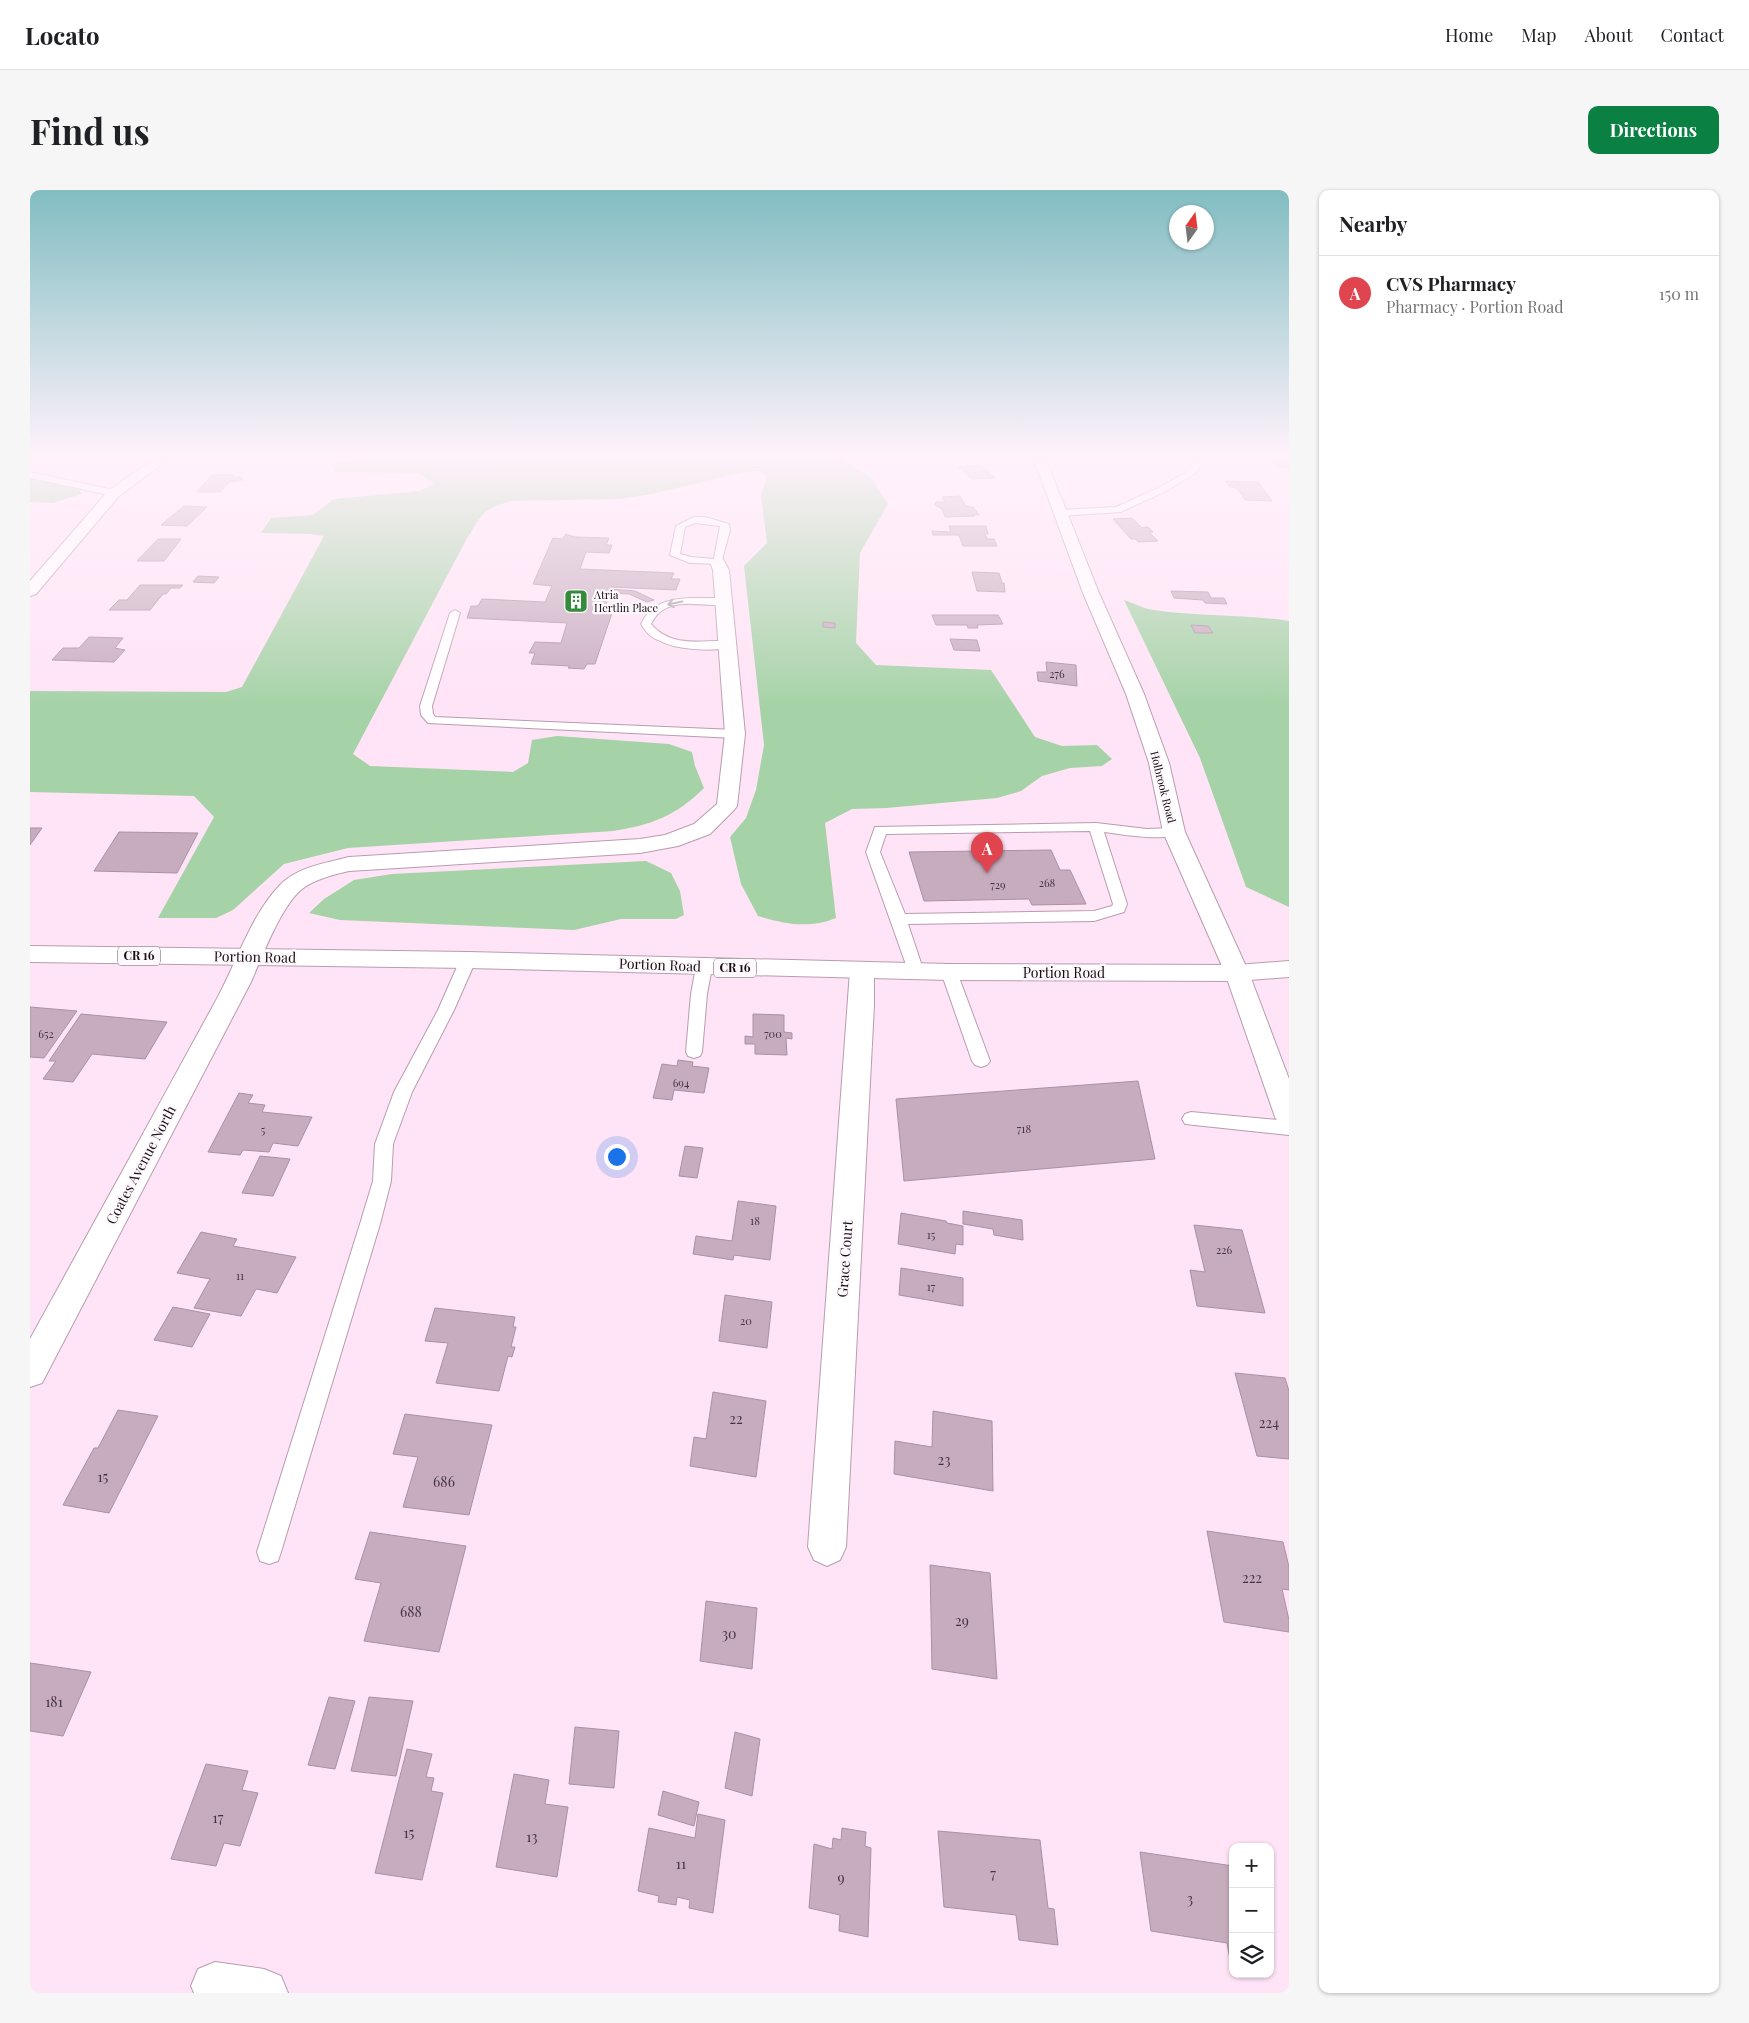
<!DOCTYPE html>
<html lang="en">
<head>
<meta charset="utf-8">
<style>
  :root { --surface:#fff; --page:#f6f6f6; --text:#202124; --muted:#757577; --line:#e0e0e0; --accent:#0b8043 }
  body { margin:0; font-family:"Playfair Display",serif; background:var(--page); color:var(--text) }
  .controls { position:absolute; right:15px; bottom:15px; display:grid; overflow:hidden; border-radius:10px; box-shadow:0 1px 4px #0004 }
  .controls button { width:45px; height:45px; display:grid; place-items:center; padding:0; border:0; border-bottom:1px solid var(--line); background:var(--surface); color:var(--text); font:25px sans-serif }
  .compass { position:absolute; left:1139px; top:15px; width:45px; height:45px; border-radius:50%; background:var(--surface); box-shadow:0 1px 4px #0004; rotate:14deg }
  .you { position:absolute; left:586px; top:966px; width:18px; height:18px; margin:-12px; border:4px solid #fff; border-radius:50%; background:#1a73e8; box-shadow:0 0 0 8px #1a73e833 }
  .badge { display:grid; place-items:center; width:32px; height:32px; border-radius:50%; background:var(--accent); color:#fff; font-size:16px; font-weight:700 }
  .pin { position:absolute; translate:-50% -41px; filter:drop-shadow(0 1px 2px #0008) }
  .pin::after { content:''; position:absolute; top:26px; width:18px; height:15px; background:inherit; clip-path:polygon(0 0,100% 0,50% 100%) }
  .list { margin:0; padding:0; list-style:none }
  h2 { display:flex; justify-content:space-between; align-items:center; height:65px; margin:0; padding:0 20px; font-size:21px }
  h2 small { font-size:16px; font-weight:400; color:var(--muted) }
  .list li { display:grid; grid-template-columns:32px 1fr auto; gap:15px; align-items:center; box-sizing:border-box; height:75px; padding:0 20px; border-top:1px solid var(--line) }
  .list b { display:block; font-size:19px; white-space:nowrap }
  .list p { margin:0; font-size:16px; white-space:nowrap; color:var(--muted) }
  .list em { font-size:16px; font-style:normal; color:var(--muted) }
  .icon { flex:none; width:28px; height:28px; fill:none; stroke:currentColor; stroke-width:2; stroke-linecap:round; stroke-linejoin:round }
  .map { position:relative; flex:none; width:1259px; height:1803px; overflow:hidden; border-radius:10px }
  header { display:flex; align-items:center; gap:30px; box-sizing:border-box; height:70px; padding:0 25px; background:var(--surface); border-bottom:1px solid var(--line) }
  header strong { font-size:24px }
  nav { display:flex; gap:28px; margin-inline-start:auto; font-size:18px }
  .intro { display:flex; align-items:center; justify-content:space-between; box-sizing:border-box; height:120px; padding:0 30px }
  h1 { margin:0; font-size:35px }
  .button { padding:12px 22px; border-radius:10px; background:var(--accent); color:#fff; font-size:18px; font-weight:700 }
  main { display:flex; gap:30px; padding:0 30px }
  aside { flex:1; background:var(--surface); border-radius:10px; box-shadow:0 1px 4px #0004 }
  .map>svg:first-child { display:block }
  .green { fill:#a5d2a6 }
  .building { fill:#c7acbe; stroke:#aa91a2 }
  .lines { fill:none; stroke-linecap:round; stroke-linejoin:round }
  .service-casing { stroke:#b79daf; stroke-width:2 }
  .minor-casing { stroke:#b79daf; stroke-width:2 }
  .tertiary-casing { stroke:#b79daf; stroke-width:2 }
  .primary-casing { stroke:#b79daf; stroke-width:2 }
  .service { fill:#fff; fill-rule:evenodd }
  .minor { fill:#fff; fill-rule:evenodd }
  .tertiary { fill:#fff; fill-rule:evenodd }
  .primary { fill:#fff; fill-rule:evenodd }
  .oneway { stroke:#a39fa1 }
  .labels { text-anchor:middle; stroke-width:4.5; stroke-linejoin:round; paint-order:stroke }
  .far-poi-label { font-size:11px; fill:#180e15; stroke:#fdf8fc; text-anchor:start }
  .number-label { font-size:11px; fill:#44363f }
  .far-street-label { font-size:11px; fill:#180e15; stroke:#fdf8fc }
  .shield { fill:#fdf8fc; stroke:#5d545a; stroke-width:1 }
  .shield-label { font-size:12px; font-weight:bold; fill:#180e15 }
  .street-label { font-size:14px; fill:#180e15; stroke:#fdf8fc }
  .near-number-label { font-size:14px; fill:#44363f }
</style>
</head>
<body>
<header>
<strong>Locato</strong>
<nav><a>Home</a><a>Map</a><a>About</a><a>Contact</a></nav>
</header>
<div class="intro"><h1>Find us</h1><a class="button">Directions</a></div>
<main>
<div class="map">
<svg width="1259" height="1803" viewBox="0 0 1259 1803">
  <rect width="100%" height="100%" fill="#ffe3f6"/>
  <path class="green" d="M 344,267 L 809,267 L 843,290 L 858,314 L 830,363 L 826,453 L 846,475 L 961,480 L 1005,547 L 1032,556 L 1067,555 L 1082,569 L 1072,576 L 1040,578 L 1012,586 L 991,601 L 967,608 L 856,618 L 822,619 L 795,633 L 806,728 C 779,739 756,734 728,726 L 711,694 L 700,647 L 716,628 L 726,600 L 734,555 L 714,376 L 737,353 L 731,306 L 737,287 L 731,281 L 720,281 L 616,305 L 589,309 L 483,311 C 453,317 451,326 436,350 L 323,564 L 340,576 L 483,582 L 498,573 L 502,550 L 527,546 L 639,554 L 662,562 L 665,576 L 674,598 C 646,626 621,635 583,641 L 318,658 L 254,674 L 203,720 L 186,728 L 128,728 L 184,627 L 164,606 L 0,602 L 0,501 L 196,502 L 212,497 L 294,346 L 281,344 L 231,343 L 241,328 L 283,325 L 304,309 L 390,301 L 404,294 L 388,283 L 304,282 L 301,274 Z
    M 0,287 L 48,299 L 52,304 L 23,313 L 0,312 Z
    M 1094,410 C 1104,413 1114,419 1124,420 C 1169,427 1214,424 1259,431 L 1259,717 L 1216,697 L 1170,568 Z
    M 616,671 L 641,683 L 650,701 L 654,725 L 646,729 L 591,729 L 544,740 L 310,730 L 279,723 L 294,709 L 324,690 L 362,684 Z"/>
  <path class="building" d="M 1259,271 L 1259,277 L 1251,277 L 1243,272 Z
    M 950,275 L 965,288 L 942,289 L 928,277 Z
    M 182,285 L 204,285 L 202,287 L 212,287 L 213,290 L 199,292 L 190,302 L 167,302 Z
    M 1195,291 L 1228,292 L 1242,311 L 1215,310 L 1207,298 L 1200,297 Z
    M 930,306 L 935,315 L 944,318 L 949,325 L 944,325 L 945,326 L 915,327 L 912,319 L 905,315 L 906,312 L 915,312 L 912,307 Z
    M 154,316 L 177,317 L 157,336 L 131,335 Z
    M 1102,328 L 1112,338 L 1118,337 L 1123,342 L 1119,342 L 1128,351 L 1108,352 L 1105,349 L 1101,349 L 1083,329 Z
    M 919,336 L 956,336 L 958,344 L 955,344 L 957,349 L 964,349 L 967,356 L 933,356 L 929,345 L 903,345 L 902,341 L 921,342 Z
    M 536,344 L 545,347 L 579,348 L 576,355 L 582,355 L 579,363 L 556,362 L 550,379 L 644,383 L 641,389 L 650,389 L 646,400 L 581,397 L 581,399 L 605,401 L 624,410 L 617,412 L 599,404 L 580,403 L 575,416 L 584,417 L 565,474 L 557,474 L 554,479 L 538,478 L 540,476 L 501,474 L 505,463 L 499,463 L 505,452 L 531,453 L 537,433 L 437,428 L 441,416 L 448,416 L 452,409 L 515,412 L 522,396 L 503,394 L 523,348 L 532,349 Z
    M 128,349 L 151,349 L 134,371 L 107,371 Z
    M 942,382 L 969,383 L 972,393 L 974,393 L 975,402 L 947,401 Z
    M 168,386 L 189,387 L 184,393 L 163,392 Z
    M 110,395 L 153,395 L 150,398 L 141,398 L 136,404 L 133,404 L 120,420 L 79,420 L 89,410 L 97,410 Z
    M 1141,401 L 1178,402 L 1181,408 L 1194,408 L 1197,414 L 1175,413 L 1173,410 L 1144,408 Z
    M 902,425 L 968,425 L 973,434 L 947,435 L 948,438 L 938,438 L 937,435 L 906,435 Z
    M 793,432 L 805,433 L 805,438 L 793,437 Z
    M 1161,435 L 1178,436 L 1183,443 L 1165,443 Z
    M 59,447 L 93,448 L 85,458 L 95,460 L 84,472 L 22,470 L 33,458 L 49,458 Z
    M 920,449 L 947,450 L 950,461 L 924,460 Z
    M 1016,472 L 1046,475 L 1047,496 L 1008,491 L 1007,482 L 1017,482 Z
    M 0,638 L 12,638 L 0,655 Z
    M 89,642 L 168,643 L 147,683 L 64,681 Z
    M 1021,660 L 1030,680 L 1040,680 L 1056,714 L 1002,715 L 999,709 L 894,711 L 879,662 Z
    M 0,817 L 47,821 L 14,868 L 0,867 Z
    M 51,824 L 137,832 L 115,869 L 62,864 L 43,892 L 13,889 L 26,871 L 19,871 Z
    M 723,824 L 754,825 L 754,842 L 762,843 L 762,849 L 756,848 L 757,865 L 725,864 L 725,854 L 715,854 L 715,846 L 723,847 Z
    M 648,870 L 663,872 L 662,876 L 679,878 L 674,903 L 644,900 L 642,910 L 623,908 L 632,874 L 647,876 Z
    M 1108,891 L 1125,969 L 874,991 L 866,909 Z
    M 209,903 L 223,905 L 218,913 L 235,915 L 232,922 L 282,927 L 268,956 L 243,953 L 239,962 L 213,960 L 210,965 L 178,962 Z
    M 655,956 L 673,958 L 667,988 L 649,986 Z
    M 230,966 L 260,969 L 243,1006 L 212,1003 Z
    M 708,1011 L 746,1016 L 740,1070 L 704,1065 L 703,1070 L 663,1064 L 666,1046 L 702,1051 Z
    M 933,1021 L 992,1030 L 993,1050 L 964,1045 L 963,1039 L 933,1034 Z
    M 871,1023 L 916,1031 L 917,1033 L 933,1036 L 933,1055 L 926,1054 L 925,1064 L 868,1054 Z
    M 1164,1035 L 1212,1040 L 1235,1123 L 1167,1116 L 1160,1080 L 1175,1082 Z
    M 171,1042 L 207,1049 L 203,1056 L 266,1067 L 247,1103 L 226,1099 L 211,1126 L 164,1118 L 180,1089 L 147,1083 Z
    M 871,1078 L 933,1088 L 933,1116 L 869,1105 Z
    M 695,1105 L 742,1112 L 737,1158 L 689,1151 Z
    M 143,1117 L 180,1124 L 162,1157 L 124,1150 Z
    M 405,1118 L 485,1127 L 483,1137 L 486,1137 L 481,1157 L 485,1157 L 482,1167 L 478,1166 L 469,1201 L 406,1193 L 418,1153 L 395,1151 Z
    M 1205,1183 L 1255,1188 L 1259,1201 L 1259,1269 L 1227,1266 Z
    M 683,1202 L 736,1211 L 726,1287 L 660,1276 L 664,1247 L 676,1249 Z
    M 88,1220 L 128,1226 L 79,1323 L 33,1315 L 64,1258 L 68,1258 Z
    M 903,1221 L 962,1231 L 963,1301 L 864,1284 L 865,1251 L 902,1257 Z
    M 375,1224 L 462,1235 L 439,1325 L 373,1317 L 388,1267 L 363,1264 Z
    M 1177,1341 L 1253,1352 L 1259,1377 L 1259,1400 L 1252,1399 L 1259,1430 L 1259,1442 L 1194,1432 Z
    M 340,1342 L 436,1356 L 409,1462 L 334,1451 L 351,1393 L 325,1389 Z
    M 900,1375 L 960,1383 L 967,1489 L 902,1479 Z
    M 676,1411 L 727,1418 L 722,1479 L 670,1471 Z
    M 0,1473 L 61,1482 L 33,1546 L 0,1541 Z
    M 299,1507 L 325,1511 L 305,1579 L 278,1575 Z
    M 339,1507 L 383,1511 L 366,1586 L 321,1581 Z
    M 545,1537 L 589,1541 L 584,1598 L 539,1594 Z
    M 705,1542 L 730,1549 L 722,1606 L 695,1598 Z
    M 377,1559 L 402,1564 L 396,1587 L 404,1588 L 401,1601 L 413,1603 L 392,1690 L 345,1683 Z
    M 176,1574 L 218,1581 L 212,1600 L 228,1603 L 210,1656 L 194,1653 L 186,1676 L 141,1669 Z
    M 484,1584 L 519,1590 L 515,1614 L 538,1617 L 527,1687 L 466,1677 Z
    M 633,1601 L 669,1612 L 664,1636 L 628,1625 Z
    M 668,1624 L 695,1630 L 683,1723 L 659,1718 L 660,1710 L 647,1707 L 646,1715 L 628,1712 L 629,1706 L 608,1701 L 619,1638 L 665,1648 Z
    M 812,1638 L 836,1642 L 835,1656 L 841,1658 L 838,1747 L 809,1741 L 810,1725 L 779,1718 L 784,1654 L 802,1659 L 803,1648 L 811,1650 Z
    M 908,1641 L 1010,1650 L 1018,1718 L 1024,1719 L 1028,1755 L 989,1750 L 986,1725 L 914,1717 Z
    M 1110,1662 L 1203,1676 L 1203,1776 L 1201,1775 L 1197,1753 L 1121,1741 Z"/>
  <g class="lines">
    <g class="service-casing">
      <path id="service" d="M 1160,267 L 1168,267 L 1170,275 L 1166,283 L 1136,301 L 1091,322 L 1030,326 L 1026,323 L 1030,320 L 1086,317 L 1130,297 L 1160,280 L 1162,275 Z
        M 0,282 L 84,300 L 88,303 L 84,306 L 0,288 Z
        M 664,327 L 675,327 L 699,334 L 700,340 L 691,374 L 660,373 L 640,365 L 646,336 ZM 665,333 L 690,336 L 684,369 L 661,367 L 650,364 L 655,337 Z
        M 661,408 L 694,408 L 699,411 C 684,424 639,398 621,434 C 647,465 690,443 703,455 L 702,457 C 683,462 645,460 628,450 C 620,447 615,441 611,434 C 621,413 639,409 661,408 Z
        M 425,420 L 430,423 L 402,516 L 403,524 L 405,527 L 705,540 L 711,544 L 705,548 L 398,533 L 391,525 L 390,516 L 420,423 Z
        M 1066,633 L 1117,639 L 1144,638 L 1151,642 C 1141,653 1089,644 1074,642 L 1097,714 L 1094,722 L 1064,731 L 878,734 L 894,782 L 892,786 L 886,787 L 880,786 L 836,662 L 845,637 ZM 1060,641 L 1083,714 L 1082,716 L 1064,721 L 875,724 L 850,662 L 856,644 Z
        M 438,765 L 444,766 L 446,770 L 424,820 L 382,902 L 363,954 L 361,991 L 350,1034 L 251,1362 L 248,1371 L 239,1374 L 230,1371 L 227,1362 L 330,1034 L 343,991 L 345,954 L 364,902 L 408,820 L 430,770 L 432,766 Z
        M 674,772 L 680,773 L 682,777 L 677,804 L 672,862 L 670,866 L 664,868 L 658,866 L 656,862 L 661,804 L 666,777 L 668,773 Z
        M 919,777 L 925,778 L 927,782 L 960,871 L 957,875 L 951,877 L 945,875 L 942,871 L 911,782 L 913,778 Z
        M 1161,922 L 1259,931 L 1259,945 L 1155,934 L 1152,929 L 1155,924 Z"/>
    </g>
    <g class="minor-casing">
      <path id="minor" d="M 128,267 L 142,267 L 89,306 L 6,404 L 0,406 L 0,391 L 79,300 Z
        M 688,367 L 693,369 L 699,380 L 715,544 L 707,616 L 704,620 L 680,644 L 648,656 L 610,663 L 319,681 C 303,685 285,689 272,699 C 251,716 232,767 221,792 L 12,1193 L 0,1197 L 0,1149 C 61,1038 123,926 184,814 C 205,777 220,726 250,695 C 267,677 296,673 319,667 L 610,649 L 635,645 L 664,634 L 687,614 L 695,544 L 683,380 L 680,372 L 683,369 Z
        M 832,773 L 841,775 L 844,781 L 844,815 L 816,1357 L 810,1370 L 797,1376 L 784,1370 L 778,1357 L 820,781 L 823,775 Z
        M 185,1772 L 234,1779 L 251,1786 L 258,1803 L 164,1803 L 161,1796 L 168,1779 Z"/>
    </g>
    <g class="tertiary-casing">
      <path id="tertiary" d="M 1003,267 L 1015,267 L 1069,403 L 1114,504 L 1139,573 L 1155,642 L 1219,783 L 1259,889 L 1259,937 L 1249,934 L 1245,927 L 1195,783 L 1133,642 L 1119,573 L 1096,504 L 1053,403 Z"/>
    </g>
    <g class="primary-casing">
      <path id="primary" d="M 0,756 L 438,762 L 919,774 L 1207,775 L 1259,771 L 1259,787 L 1207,791 L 919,790 L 438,778 L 0,772 Z"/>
    </g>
    <use href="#service" class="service"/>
    <use href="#minor" class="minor"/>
    <use href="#tertiary" class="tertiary"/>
    <use href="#primary" class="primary"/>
  </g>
  <defs><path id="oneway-shaft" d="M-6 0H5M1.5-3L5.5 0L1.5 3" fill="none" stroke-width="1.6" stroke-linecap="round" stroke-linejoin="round" transform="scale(1.25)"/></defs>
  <use class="oneway" href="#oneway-shaft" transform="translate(645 413) rotate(168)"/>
  <linearGradient id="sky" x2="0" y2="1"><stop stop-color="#81bdc2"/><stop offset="0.51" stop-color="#fff2fb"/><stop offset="1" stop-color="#fff2fb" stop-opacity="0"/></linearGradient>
  <rect width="1259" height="519" fill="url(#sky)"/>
  <defs>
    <g id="building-square" transform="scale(1.25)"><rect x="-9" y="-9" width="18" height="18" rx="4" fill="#338b3b" stroke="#fdf8fc"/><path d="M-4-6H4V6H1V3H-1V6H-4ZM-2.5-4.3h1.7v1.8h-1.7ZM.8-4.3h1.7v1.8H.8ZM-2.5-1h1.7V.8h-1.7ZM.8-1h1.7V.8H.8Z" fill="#fff"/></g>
  </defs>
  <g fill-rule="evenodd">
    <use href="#building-square" x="546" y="411"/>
  </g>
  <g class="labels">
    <g class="far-poi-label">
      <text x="564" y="409">Atria<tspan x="564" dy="13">Hertlin Place</tspan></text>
    </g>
    <g class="number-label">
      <text x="1027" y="488">276</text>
      <text x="1017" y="697">268</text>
      <text x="968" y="699">729</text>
      <text x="16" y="848">652</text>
      <text x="743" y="848">700</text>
      <text x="651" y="897">694</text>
      <text x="994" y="943">718</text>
      <text x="233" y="944">5</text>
      <text x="725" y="1035">18</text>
      <text x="901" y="1049">15</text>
      <text x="1194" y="1064">226</text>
      <text x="210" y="1090">11</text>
      <text x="901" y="1101">17</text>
      <text x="716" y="1135">20</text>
    </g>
    <g class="far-street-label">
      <text transform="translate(1133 597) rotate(76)" y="4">Holbrook Road</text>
    </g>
    <g class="shield">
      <rect x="88" y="756.5" width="42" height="19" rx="4"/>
      <rect x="684" y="768.5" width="42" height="19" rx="4"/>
    </g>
    <g class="shield-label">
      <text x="109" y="770">CR 16</text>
      <text x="705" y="782">CR 16</text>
    </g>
    <g class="street-label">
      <text transform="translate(225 767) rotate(1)" y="5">Portion Road</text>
      <text transform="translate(630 775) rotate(2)" y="5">Portion Road</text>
      <text x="1034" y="788">Portion Road</text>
      <text transform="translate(111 975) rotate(-62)" y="5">Coates Avenue North</text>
      <text transform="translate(815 1069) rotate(-86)" y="5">Grace Court</text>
    </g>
    <g class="near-number-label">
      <text x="706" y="1234">22</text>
      <text x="1239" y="1238">224</text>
      <text x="914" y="1275">23</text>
      <text x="73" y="1292">15</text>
      <text x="414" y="1297">686</text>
      <text x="1222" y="1393">222</text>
      <text x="381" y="1427">688</text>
      <text x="932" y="1436">29</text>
      <text x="699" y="1449">30</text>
      <text x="24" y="1517">181</text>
      <text x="188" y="1633">17</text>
      <text x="379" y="1648">15</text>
      <text x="502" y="1652">13</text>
      <text x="651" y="1679">11</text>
      <text x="963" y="1689">7</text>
      <text x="811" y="1693">9</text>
      <text x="1160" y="1714">3</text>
    </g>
  </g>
</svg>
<div class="controls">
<button>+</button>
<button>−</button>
<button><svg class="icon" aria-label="layers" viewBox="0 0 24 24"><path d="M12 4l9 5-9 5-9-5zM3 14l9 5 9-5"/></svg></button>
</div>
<svg class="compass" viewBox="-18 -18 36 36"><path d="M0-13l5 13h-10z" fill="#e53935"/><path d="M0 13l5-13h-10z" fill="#757577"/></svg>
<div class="you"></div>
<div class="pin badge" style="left:957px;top:683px;background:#e0444e">A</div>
</div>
<aside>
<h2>Nearby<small></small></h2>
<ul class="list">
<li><span class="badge" style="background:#e0444e">A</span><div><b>CVS Pharmacy</b><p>Pharmacy · Portion Road</p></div><em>150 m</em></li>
</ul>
</aside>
</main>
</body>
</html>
